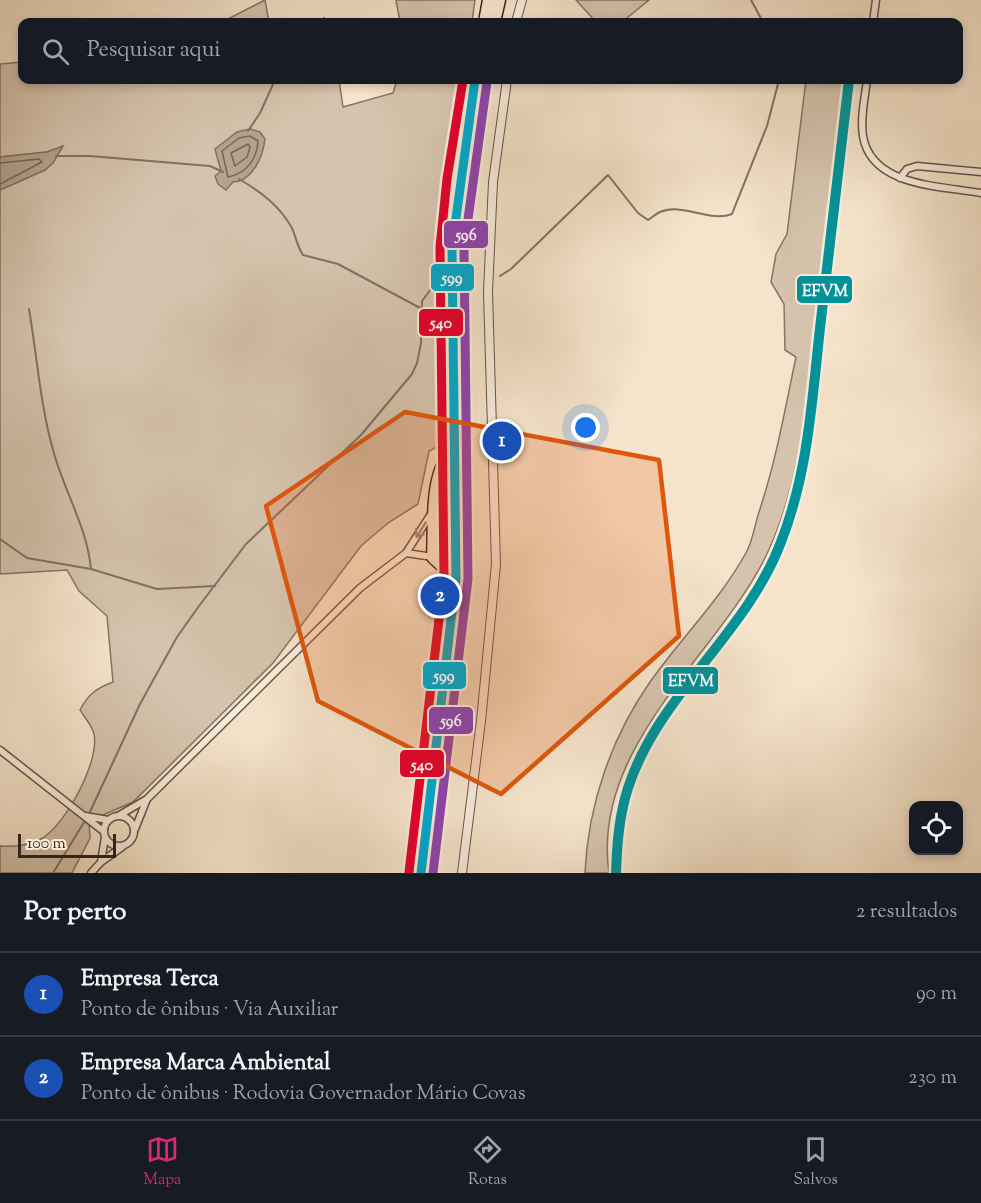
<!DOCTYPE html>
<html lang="pt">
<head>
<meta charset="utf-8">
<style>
  :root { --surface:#171b24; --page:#20242c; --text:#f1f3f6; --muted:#9ea1a6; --line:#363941; --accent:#db2777 }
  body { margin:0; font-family:"Sorts Mill Goudy",serif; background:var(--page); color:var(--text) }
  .controls { position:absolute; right:18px; bottom:18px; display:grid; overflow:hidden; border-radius:12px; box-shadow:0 3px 9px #0003 }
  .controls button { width:54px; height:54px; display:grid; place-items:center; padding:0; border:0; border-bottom:2px solid var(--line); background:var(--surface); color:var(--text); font:30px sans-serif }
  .scale { position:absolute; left:18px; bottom:15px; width:98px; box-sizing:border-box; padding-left:6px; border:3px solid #37241d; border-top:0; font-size:16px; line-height:21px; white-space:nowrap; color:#37241d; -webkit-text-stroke:4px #f8eddd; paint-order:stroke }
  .you { position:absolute; left:586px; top:428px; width:21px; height:21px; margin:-15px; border:4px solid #fff; border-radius:50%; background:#1a73e8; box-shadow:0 0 0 9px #1a73e833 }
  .badge { display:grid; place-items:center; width:39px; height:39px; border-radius:50%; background:var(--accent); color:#fff; font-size:20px; font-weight:700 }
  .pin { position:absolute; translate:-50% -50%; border:3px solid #fff; box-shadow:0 2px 6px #0006 }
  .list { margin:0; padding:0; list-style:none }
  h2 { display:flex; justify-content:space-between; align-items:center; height:78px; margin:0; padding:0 24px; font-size:26px }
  h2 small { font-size:20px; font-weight:400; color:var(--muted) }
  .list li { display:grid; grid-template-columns:39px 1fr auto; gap:18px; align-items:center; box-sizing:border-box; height:84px; padding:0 24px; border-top:2px solid var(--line) }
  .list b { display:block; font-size:22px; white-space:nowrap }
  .list p { margin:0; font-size:20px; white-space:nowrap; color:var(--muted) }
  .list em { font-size:20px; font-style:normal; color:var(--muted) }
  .icon { flex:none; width:33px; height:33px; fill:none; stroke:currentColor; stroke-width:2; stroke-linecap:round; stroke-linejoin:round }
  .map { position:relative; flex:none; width:981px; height:873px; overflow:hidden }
  .search { position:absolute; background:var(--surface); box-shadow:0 3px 9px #0003; left:18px; right:18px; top:18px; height:66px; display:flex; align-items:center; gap:15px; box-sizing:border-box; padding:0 21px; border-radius:12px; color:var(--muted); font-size:22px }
  .sheet { height:246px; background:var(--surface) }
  nav { display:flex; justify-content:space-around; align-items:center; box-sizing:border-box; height:84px; border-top:2px solid var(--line); background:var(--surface); font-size:16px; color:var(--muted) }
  nav a { display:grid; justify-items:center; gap:3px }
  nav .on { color:var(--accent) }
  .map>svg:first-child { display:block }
  .green { fill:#d5c3ad; stroke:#867465; stroke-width:1.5 }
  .water { fill:#b4a390; stroke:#827062; stroke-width:1.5 }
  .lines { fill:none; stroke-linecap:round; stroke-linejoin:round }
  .shore { stroke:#766456; stroke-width:1.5 }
  .stream { stroke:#827062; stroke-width:2 }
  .minor-casing { stroke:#665448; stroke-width:9 }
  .tertiary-casing { stroke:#665448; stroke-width:10 }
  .motorway-casing { stroke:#37241d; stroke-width:15 }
  .minor { stroke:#f8eddd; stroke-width:6 }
  .tertiary { stroke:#f8eddd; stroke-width:8 }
  .motorway { stroke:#f5e4cb; stroke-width:12 }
  .bus-1-casing { stroke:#f8eddd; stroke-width:14 }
  .bus-2-casing { stroke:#f8eddd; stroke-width:14 }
  .bus-3-casing { stroke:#f8eddd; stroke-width:14 }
  .bus-1 { stroke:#00a9ce; stroke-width:9 }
  .bus-2 { stroke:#8e44ad; stroke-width:9 }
  .bus-3 { stroke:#e4002b; stroke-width:9 }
  .rail-1-casing { stroke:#f8eddd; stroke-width:15 }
  .rail-1 { stroke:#00939a; stroke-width:10 }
  .oneway { stroke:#98887d }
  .marked { fill:#df560d; fill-opacity:0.2; stroke:#df560d; stroke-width:4.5; stroke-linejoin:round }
  .line-badge { stroke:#f8eddd; stroke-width:2 }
  .badge-label { font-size:16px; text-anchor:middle; font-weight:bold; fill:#fff }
</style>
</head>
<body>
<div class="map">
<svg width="981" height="873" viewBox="0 0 981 873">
  <rect width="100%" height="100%" fill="#f5e4cb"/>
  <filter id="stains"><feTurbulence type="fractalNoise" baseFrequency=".00333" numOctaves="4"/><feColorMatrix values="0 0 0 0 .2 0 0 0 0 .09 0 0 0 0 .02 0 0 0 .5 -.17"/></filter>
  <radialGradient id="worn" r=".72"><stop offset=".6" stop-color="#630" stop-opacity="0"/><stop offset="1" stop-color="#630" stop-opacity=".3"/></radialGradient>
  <path class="green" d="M 265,0 L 269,22 L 222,22 Z
    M 396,0 L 475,0 L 472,22 L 400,22 Z
    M 576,0 L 649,0 L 622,22 L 596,22 Z
    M 22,62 L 22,80 L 339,80 L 343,107 L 393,93 L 397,80 L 464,80 L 449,186 L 447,442 L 429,451 L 418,504 L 388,523 L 361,546 L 273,663 L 133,802 L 89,821 L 90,838 L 72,873 L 0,873 L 0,846 C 15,847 27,846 41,839 C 65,826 100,761 94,734 C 92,725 84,717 80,710 C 88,694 97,688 113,682 L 107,616 L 79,591 L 67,570 L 0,574 L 0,190 L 45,170 L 62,147 L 47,152 L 0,157 L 0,64 Z
    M 806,80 L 843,80 C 835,156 825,232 816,309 C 806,393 803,483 764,560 C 713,659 591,748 609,873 L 585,873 C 588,805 611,738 650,682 C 681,638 721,599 747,551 C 753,539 755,524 759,512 C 776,461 785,409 796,357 L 785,350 L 784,304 L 771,282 L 776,254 L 787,234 Z"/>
  <path class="water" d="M 250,129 L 260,132 L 265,139 C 263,156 253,181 233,182 L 226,190 L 218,184 L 215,176 L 221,171 L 215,149 L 237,132 Z
    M 63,146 L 53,163 L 45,170 L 0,190 L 0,157 L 47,152 Z"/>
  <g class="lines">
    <path class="shore" d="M 250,136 L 258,141 C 257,159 246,174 228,177 L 222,151 L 239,138 Z
      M 248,144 L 250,147 L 247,157 L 235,166 L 231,153 Z
      M 0,163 L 39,159 L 42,162 L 0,184"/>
    <path class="stream" d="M 751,0 L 763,22
      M 320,22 L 324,18
      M 248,131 L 260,113 L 275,80
      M 56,156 L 90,156 L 210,166 L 223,172
      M 239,179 C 261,192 279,205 292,228 C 296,237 297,246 303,255 L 338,264 L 422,309
      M 500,276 L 511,269 L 608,175 L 638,213 L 648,220 C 652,218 655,214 660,212 C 682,202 710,223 732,214 L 767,126 L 779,80
      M 29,309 C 37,356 40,404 53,450 C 64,491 87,527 91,569
      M 0,539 L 27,558 L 91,569 L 157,589 L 215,586
      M 89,814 L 140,704 L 177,637 L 199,606 L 246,544 L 361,435 L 412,374 L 417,363 L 421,343 L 422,301 L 434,285
      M 53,873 L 86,819
      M 407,873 L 416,812 L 425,696"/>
    <g class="minor-casing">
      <path id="minor" d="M 873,22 L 876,0
        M 867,80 C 865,97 860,118 863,136 C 871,187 942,186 981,193
        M 900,178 L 907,169 L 917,166 L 981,172
        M 406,553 L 433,557
        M 0,750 L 103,831
        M104 831a15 15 0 1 1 30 0a15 15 0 1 1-30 0Z
        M 85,816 L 108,820
        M 118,816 L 147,799 L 360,588 L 406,553 L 431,514
        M 135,829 L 147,799
        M 101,862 L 105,837
        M 91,873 L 101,862 L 122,847"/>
    </g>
    <g class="tertiary-casing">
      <path id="tertiary" d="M 516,22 L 522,0
        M 462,873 L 481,721 L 496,564 L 488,292 L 493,182 L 507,80"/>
    </g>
    <g class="motorway-casing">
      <path id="motorway" d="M 485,22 L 489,0
        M 494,22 L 499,0
        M 455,448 C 429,472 435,524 433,557 L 456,578
        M 421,873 L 456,578 L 452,247 L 459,181 L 475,80
        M 430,873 L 465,581 L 462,246 L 467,187 L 485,80"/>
    </g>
    <use href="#minor" class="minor"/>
    <use href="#tertiary" class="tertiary"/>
    <use href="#motorway" class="motorway"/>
    <g class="bus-1-casing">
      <path id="bus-1" d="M 421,873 L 456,578 L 452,247 L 475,80"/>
    </g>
    <g class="bus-2-casing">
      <path id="bus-2" d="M 433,873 L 468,579 L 464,248 L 487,82"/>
    </g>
    <g class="bus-3-casing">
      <path id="bus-3" d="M 409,872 L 444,577 L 440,247 L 447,179 L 463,80"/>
    </g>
    <use href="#bus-1" class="bus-1"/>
    <use href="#bus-2" class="bus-2"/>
    <use href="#bus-3" class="bus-3"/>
    <g class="rail-1-casing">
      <path id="rail-1" d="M 616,873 C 617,844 619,816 628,788 C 658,695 747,633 781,542 C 808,473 812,401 820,328 C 830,245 839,163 849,80"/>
    </g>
    <use href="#rail-1" class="rail-1"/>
  </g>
  <defs><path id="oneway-shaft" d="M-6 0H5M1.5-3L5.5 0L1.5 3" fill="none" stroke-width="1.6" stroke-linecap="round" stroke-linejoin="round" transform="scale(1.5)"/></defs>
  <use class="oneway" href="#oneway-shaft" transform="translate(421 530) rotate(123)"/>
  <path class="marked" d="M 405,412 L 659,460 L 679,636 L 501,794 L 318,701 L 266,506 Z"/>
  <g class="line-badge">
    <rect x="443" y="220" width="46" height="29" rx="6" fill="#8e44ad"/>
    <rect x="430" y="263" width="45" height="29" rx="6" fill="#00a9ce"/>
    <rect x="796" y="275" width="57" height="29" rx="6" fill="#00939a"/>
    <rect x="418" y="308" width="46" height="29" rx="6" fill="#e4002b"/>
    <rect x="422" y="661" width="45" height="29" rx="6" fill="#00a9ce"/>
    <rect x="662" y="666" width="57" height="29" rx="6" fill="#00939a"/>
    <rect x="428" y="706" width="46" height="29" rx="6" fill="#8e44ad"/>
    <rect x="399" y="749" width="46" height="29" rx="6" fill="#e4002b"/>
  </g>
  <g class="badge-label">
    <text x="466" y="240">596</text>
    <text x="452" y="283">599</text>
    <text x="825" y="296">EFVM</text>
    <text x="441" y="328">540</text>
    <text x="444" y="681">599</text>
    <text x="691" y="686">EFVM</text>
    <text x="451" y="726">596</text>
    <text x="422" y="770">540</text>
  </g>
  <rect width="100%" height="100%" filter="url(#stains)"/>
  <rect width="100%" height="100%" fill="url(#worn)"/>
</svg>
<div class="controls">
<button><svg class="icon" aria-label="locate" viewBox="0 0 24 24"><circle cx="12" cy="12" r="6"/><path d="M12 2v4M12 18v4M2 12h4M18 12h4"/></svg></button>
</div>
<div class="scale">100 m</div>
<div class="you"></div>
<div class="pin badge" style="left:502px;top:441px;background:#1a4fb4">1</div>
<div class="pin badge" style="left:440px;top:596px;background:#1a4fb4">2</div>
<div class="search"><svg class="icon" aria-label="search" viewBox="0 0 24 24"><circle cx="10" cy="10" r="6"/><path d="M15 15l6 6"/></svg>Pesquisar aqui</div>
</div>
<section class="sheet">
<h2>Por perto<small>2 resultados</small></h2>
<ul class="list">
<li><span class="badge" style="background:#1a4fb4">1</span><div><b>Empresa Terca</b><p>Ponto de ônibus · Via Auxiliar</p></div><em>90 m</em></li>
<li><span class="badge" style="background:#1a4fb4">2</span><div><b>Empresa Marca Ambiental</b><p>Ponto de ônibus · Rodovia Governador Mário Covas</p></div><em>230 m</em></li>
</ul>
</section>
<nav>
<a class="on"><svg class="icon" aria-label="map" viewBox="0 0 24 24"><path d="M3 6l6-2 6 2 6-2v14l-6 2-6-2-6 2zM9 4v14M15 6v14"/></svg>Mapa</a>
<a><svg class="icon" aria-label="directions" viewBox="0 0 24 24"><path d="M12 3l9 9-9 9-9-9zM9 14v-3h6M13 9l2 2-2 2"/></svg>Rotas</a>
<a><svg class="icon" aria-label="saved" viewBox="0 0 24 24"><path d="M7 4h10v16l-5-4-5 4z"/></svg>Salvos</a>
</nav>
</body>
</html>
